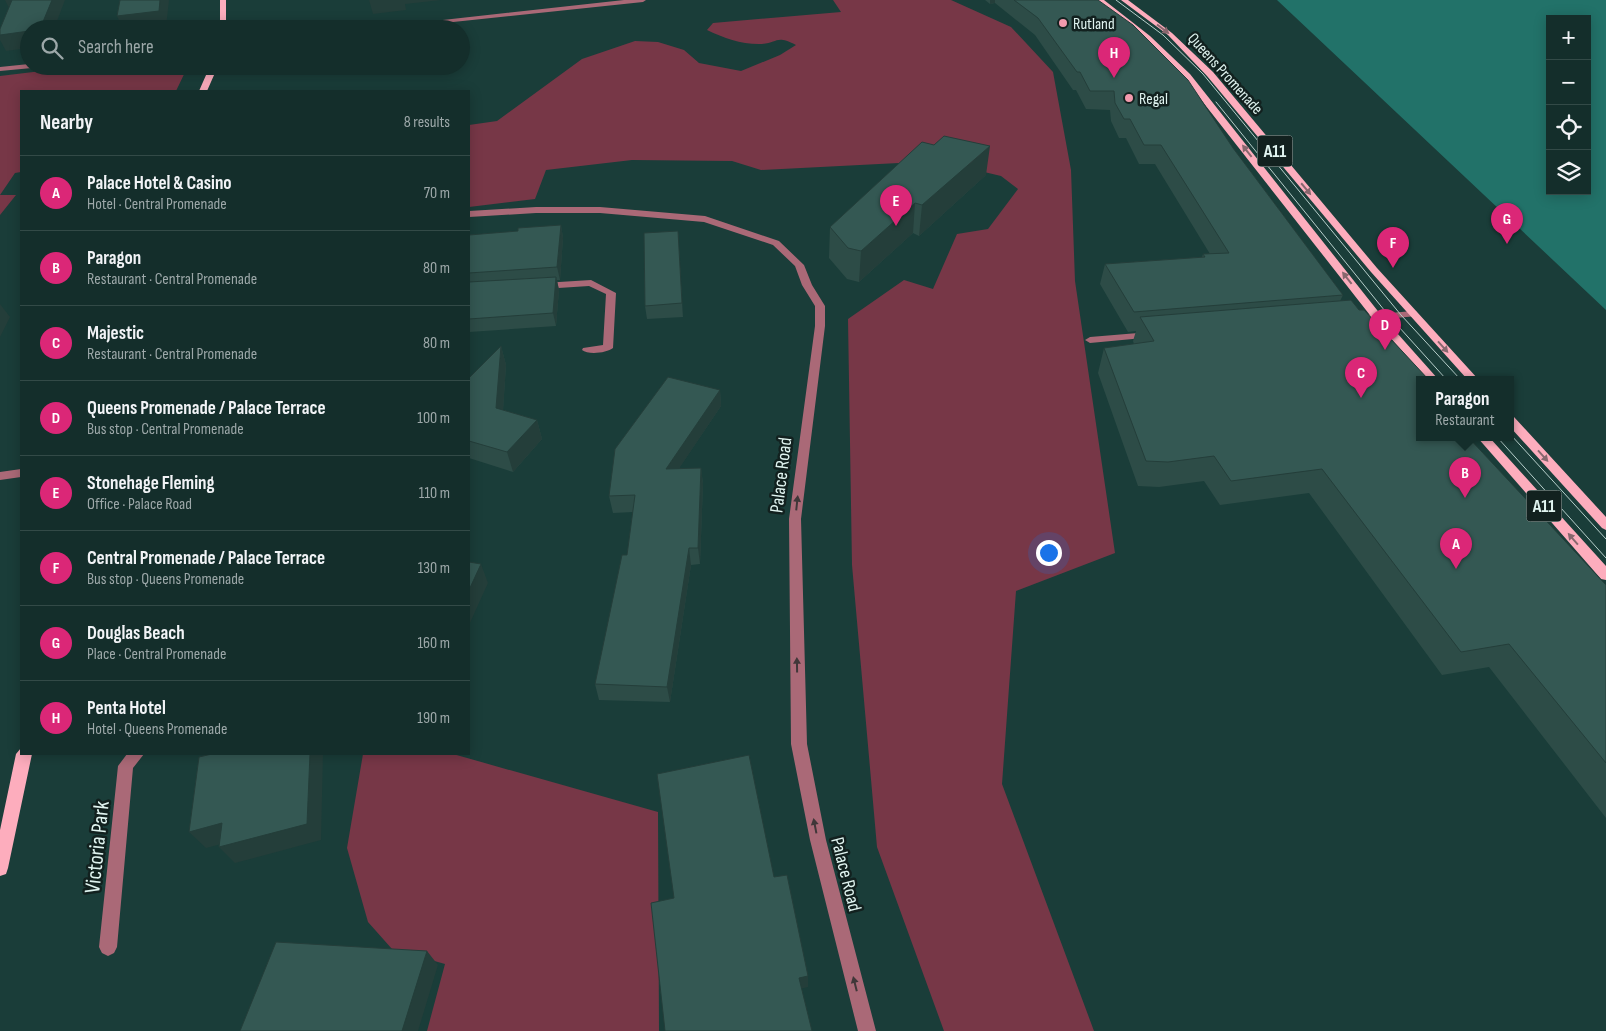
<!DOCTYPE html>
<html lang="en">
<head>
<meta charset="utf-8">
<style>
  :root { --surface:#142e2b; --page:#213a37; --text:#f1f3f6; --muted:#9da8a9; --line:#334a47; --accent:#db2777 }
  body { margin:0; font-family:"Sofia Sans Condensed",sans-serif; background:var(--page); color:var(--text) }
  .controls { position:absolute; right:15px; top:15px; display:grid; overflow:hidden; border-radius:0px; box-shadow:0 2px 12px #0003 }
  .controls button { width:45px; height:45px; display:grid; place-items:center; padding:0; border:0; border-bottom:1px solid var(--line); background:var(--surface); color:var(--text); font:25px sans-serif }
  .you { position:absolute; left:1048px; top:552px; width:18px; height:18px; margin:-12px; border:4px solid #fff; border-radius:50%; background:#1a73e8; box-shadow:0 0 0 8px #1a73e833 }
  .badge { display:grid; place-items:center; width:32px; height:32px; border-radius:50%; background:var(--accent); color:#fff; font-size:16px; font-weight:700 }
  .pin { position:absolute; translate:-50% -41px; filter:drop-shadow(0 1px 2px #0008) }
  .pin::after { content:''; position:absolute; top:26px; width:18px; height:15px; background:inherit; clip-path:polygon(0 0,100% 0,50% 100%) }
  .popup { position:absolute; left:1416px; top:376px; width:98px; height:65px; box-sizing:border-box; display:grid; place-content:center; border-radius:0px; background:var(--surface); filter:drop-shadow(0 1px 4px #0005); font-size:16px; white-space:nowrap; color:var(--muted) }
  .popup b { font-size:19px; color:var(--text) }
  .popup::after { content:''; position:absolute; left:50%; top:100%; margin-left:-10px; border:10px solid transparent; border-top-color:var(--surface) }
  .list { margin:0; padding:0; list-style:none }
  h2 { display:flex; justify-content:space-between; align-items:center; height:65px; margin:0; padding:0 20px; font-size:21px }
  h2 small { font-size:16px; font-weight:400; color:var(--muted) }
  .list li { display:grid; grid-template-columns:32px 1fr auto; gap:15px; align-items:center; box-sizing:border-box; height:75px; padding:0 20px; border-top:1px solid var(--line) }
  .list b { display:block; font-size:19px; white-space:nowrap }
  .list p { margin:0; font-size:16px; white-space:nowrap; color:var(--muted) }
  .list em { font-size:16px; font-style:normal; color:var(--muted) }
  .icon { flex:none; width:28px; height:28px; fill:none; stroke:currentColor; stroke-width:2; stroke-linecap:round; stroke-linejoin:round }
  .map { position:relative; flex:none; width:1606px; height:1031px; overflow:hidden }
  .search { position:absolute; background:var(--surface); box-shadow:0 2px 12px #0003; left:20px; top:20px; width:450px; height:55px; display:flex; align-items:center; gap:12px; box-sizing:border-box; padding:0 18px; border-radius:28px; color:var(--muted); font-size:19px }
  .panel { position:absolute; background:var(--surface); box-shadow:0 2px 12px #0003; left:20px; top:90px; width:450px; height:665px; border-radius:0px }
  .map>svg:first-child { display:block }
  .green { fill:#773747 }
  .water { fill:#227269; fill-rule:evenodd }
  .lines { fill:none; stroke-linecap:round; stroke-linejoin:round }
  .minor { fill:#aa6977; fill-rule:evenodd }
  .major { fill:#fdadbd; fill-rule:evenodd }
  .tram { stroke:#b7cfcb; stroke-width:1 }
  .wall { fill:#2d4c47 }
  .shaded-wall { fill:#243e3a }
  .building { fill:#345853; stroke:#243e3a }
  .oneway { fill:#88676e }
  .oneway2 { fill:#403739 }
  .poi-dot { fill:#f29aad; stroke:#12211f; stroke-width:2 }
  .labels { text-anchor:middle; stroke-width:5; stroke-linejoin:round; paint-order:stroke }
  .far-poi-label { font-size:16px; fill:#e0f4f0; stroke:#12211f; text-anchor:start }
  .far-street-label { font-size:16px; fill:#e0f4f0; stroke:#12211f }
  .shield { fill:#12211f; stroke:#a2b5b1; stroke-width:1 }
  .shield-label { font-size:18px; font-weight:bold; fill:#e0f4f0 }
  .street-label { font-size:19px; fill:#e0f4f0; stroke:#12211f }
  .near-street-label { font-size:22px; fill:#e0f4f0; stroke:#12211f }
</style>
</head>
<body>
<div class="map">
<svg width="1606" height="1031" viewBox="0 0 1606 1031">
  <rect width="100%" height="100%" fill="#1a3d39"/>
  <path class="green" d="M 833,0 L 951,0 L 1011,27 L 1053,72 L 1071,170 L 1075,281 L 1115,553 L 1016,591 L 1002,784 L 1094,1031 L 944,1031 L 877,847 L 852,565 L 848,319 L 904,280 L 933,289 L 957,234 L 988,229 L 1018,189 L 1001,176 L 938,161 L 761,170 L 732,161 L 632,160 L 546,170 L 535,199 L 469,207 L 469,125 L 497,121 L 582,59 L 635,41 L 658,42 L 684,50 L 699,63 L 741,71 L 780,55 L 796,45 C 774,34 779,44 759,44 C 740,44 724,38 707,30 L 713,23 L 841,12 Z
    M 83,66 L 188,66 L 176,91 L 21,91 L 21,172 L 15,173 L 0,195 L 16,195 L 0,215 L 0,76 Z
    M 363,754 L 453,754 L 658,812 L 659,1031 L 427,1031 L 445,964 L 392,949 L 368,922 L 347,848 Z"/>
  <path class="water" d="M 1277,0 L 1606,0 L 1606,310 ZM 1550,19 L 1587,19 L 1587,191 L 1550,191 Z"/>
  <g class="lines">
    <path class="minor" d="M 624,0 L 646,0 L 643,2 L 387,29 L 362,29 Z
      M 29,64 L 32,68 L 0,71 L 0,67 Z
      M 536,207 L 600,207 L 705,216 L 779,241 L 804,265 L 812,285 L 825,306 L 825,326 L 801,519 L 807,744 L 826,840 L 876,1031 L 858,1031 L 810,840 L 791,744 L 789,519 L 815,326 L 815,306 L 802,285 L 795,266 L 773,245 L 704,222 L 600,213 L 536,213 L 469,217 L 469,211 Z
      M 591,280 L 616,293 L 613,348 C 607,353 588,355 582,350 L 583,348 L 603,345 L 606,294 L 589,286 L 543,289 L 538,286 L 543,283 Z
      M 1413,311 L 1417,312 L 1417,316 L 1354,322 L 1349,319 L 1354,316 Z
      M 1150,332 L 1155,335 L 1154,337 L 1090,343 L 1085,340 L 1090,337 Z
      M 21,469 L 21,477 L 0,480 L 0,472 Z
      M 127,754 L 144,754 L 133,768 L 117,947 L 114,953 L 108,956 L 102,953 L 99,947 L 118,766 Z"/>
    <path class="major" d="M 220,0 L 226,0 L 226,29 L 220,29 Z
      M 1097,0 L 1104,0 L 1150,36 L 1190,74 L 1381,315 L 1438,379 L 1427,379 L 1373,319 L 1184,78 L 1146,38 Z
      M 1121,0 L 1128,0 L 1172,33 L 1213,72 L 1377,268 L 1478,379 L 1467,379 L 1371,272 L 1207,76 L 1168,35 Z
      M 210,66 L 218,66 L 207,91 L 199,91 Z
      M 1510,416 L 1514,417 L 1606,517 L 1606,530 L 1602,528 L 1510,427 Z
      M 1477,437 L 1489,437 L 1606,566 L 1606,580 L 1601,579 Z
      M 21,748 L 21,754 L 32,754 L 8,868 L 6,874 L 0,876 L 0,830 L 16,754 Z"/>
    <path class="tram" d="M 1116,0 L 1163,35 L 1203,74 L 1401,315 L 1460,379
      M 1216,102 L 1389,316 L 1446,379
      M 1510,434 L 1606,539
      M 1497,437 L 1606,558"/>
  </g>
  <path class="wall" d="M 985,0 L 1098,0 L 1233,148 L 1343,295 L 1340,301 L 1420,437 L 1606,585 L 1606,818 L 1489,667 L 1442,675 L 1309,493 L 1220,505 L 1204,481 L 1159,487 L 1138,486 L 1098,373 L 1104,348 L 1134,344 L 1133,341 L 1136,331 L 1128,332 L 1100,284 L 1105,264 L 1202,257 L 1203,254 L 1210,254 L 1155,164 L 1139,164 L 1126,138 L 1119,138 L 1111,121 L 1110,110 L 1086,109 L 1076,90 L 1073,90 L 1035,35 L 995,3 L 990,4 Z
    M 986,175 L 919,236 L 913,233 L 859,282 L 847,279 L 829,258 L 830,227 Z
    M 561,225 L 563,238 L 560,280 L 557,280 L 559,290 L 556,326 L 469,332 L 469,235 L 518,231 Z
    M 678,231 L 683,317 L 647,319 L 645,306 Z
    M 501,346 L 506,365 L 503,410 L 537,420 L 542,439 L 513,472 L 469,458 L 469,378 Z
    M 720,390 L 721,406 L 679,468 L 701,468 L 703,484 L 700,564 L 691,565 L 670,702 L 599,700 L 595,684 L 627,555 L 633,512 L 613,513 L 609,496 Z"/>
  <path class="shaded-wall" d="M 5,0 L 16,0 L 11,12 Z
    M 52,0 L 65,0 L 54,29 L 40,29 Z
    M 160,0 L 169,0 L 166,27 L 150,29 L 123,29 L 117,16 Z
    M 369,0 L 441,0 L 405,4 L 406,10 L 373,14 Z
    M 990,0 L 995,0 L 995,3 L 990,4 Z
    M 29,31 L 29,48 L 6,51 L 0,40 L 0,35 Z
    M 990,146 L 986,175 L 919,236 L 922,205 Z
    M 915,203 L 913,233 L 859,282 L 861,251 Z
    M 561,225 L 563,238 L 560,280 L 557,267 Z
    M 678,231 L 679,244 L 683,317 L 682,303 Z
    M 556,277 L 559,290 L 556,326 L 553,313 Z
    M 0,304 L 10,317 L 0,337 Z
    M 501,346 L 506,365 L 502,427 L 496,408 Z
    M 720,390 L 721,406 L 668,485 L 666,469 Z
    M 537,420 L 542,439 L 513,472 L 507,452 Z
    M 701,468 L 703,484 L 700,564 L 698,548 Z
    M 689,548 L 691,565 L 670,702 L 667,687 Z
    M 481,564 L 488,583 L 469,625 L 469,590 Z
    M 310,754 L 323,754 L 321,840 L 235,863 L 219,847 Z
    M 222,823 L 237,840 L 206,848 L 189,832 Z
    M 427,951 L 438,965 L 418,1031 L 402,1031 Z
    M 808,976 L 808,987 L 800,989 L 799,978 Z"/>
  <path class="building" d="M 12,0 L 52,0 L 40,29 L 29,29 L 29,31 L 0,35 L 0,29 Z
    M 120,0 L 160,0 L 159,11 L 117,16 Z
    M 1014,0 L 1098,0 L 1133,25 L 1188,80 L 1233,148 L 1343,295 L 1134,312 L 1105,264 L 1205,257 L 1203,254 L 1229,253 L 1161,145 L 1144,145 L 1130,119 L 1124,119 L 1115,103 L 1114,91 L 1090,91 L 1080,72 L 1077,72 L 1038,18 Z
    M 944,136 L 990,146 L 922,205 L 915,203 L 861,251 L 848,248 L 830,227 L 922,142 L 934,145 Z
    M 561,225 L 557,267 L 469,273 L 469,235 L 518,231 L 518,228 Z
    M 678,231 L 682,303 L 645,306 L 644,233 Z
    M 556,277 L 553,313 L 469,319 L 469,282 Z
    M 1351,300 L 1359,310 L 1364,310 L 1428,379 L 1420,379 L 1420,437 L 1468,437 L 1606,585 L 1606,763 L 1509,644 L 1461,652 L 1322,469 L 1231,481 L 1214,456 L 1168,462 L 1146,461 L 1104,348 L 1154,341 L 1140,317 Z
    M 501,346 L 496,408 L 537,420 L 507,452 L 469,441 L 469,378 Z
    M 668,377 L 720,390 L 666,469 L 701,468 L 698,548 L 689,548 L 667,687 L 595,684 L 622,555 L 627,555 L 635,495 L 609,496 L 615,449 Z
    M 469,562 L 481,564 L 469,590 Z
    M 212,754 L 310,754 L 307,824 L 219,847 L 222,823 L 189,832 L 199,757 Z
    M 749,755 L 774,877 L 787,875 L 808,976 L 799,978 L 812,1031 L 665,1031 L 651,903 L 674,898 L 657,774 Z
    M 276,942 L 427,951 L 402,1031 L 240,1031 Z"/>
  <defs><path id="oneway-solid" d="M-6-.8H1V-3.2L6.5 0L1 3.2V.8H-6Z" transform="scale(1.25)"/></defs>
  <g class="oneway">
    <use href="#oneway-solid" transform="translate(1163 29) rotate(37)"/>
    <use href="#oneway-solid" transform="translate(1247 151) rotate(-128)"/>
    <use href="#oneway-solid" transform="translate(1306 189) rotate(50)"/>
    <use href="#oneway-solid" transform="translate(1347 278) rotate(-128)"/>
    <use href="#oneway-solid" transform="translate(1443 347) rotate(48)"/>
    <use href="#oneway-solid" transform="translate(1543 456) rotate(48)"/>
    <use href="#oneway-solid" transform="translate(1573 539) rotate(-131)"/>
  </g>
  <g class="oneway2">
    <use href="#oneway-solid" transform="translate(797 503) rotate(-84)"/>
    <use href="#oneway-solid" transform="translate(797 665) rotate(-91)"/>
    <use href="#oneway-solid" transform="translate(815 826) rotate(-101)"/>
    <use href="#oneway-solid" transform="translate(855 984) rotate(-104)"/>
  </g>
  <g class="poi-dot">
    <circle cx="1063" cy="23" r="5"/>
    <circle cx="1129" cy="98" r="5"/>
  </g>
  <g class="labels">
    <g class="far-poi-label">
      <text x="1073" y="29">Rutland</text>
      <text x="1139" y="104">Regal</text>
    </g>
    <g class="far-street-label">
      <text transform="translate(1226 73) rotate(48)" y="6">Queens Promenade</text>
    </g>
    <g class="shield">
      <rect x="1257.5" y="135.5" width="35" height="31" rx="4"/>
      <rect x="1526.5" y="490.5" width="35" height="31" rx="4"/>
    </g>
    <g class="shield-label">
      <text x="1275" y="157">A11</text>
      <text x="1544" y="512">A11</text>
    </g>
    <g class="street-label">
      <text transform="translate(780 475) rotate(-83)" y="7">Palace Road</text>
      <text transform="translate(847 874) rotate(76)" y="7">Palace Road</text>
    </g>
    <g class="near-street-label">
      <text transform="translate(96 847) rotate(-84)" y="8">Victoria Park</text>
    </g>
  </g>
</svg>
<div class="controls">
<button>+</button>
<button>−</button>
<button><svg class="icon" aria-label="locate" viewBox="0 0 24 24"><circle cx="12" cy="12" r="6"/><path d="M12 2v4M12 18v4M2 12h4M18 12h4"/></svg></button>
<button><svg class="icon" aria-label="layers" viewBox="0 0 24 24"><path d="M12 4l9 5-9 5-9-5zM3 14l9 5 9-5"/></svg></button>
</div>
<div class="you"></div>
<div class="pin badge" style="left:1456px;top:569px">A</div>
<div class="pin badge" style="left:1465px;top:498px">B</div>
<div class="popup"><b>Paragon</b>Restaurant</div>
<div class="pin badge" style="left:1361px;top:398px">C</div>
<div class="pin badge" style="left:1385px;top:350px">D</div>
<div class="pin badge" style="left:896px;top:226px">E</div>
<div class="pin badge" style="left:1393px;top:268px">F</div>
<div class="pin badge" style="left:1507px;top:244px">G</div>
<div class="pin badge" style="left:1114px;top:78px">H</div>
<div class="search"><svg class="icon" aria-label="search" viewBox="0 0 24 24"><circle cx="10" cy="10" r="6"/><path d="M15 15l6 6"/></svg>Search here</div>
<section class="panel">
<h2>Nearby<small>8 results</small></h2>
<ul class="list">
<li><span class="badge">A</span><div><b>Palace Hotel &amp; Casino</b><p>Hotel · Central Promenade</p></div><em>70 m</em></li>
<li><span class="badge">B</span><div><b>Paragon</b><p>Restaurant · Central Promenade</p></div><em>80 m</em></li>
<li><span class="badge">C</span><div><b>Majestic</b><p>Restaurant · Central Promenade</p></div><em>80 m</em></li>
<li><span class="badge">D</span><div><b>Queens Promenade / Palace Terrace</b><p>Bus stop · Central Promenade</p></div><em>100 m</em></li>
<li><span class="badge">E</span><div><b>Stonehage Fleming</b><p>Office · Palace Road</p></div><em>110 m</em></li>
<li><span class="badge">F</span><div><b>Central Promenade / Palace Terrace</b><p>Bus stop · Queens Promenade</p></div><em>130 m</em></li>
<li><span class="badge">G</span><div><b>Douglas Beach</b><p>Place · Central Promenade</p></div><em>160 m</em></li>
<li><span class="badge">H</span><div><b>Penta Hotel</b><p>Hotel · Queens Promenade</p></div><em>190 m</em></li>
</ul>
</section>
</div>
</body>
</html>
